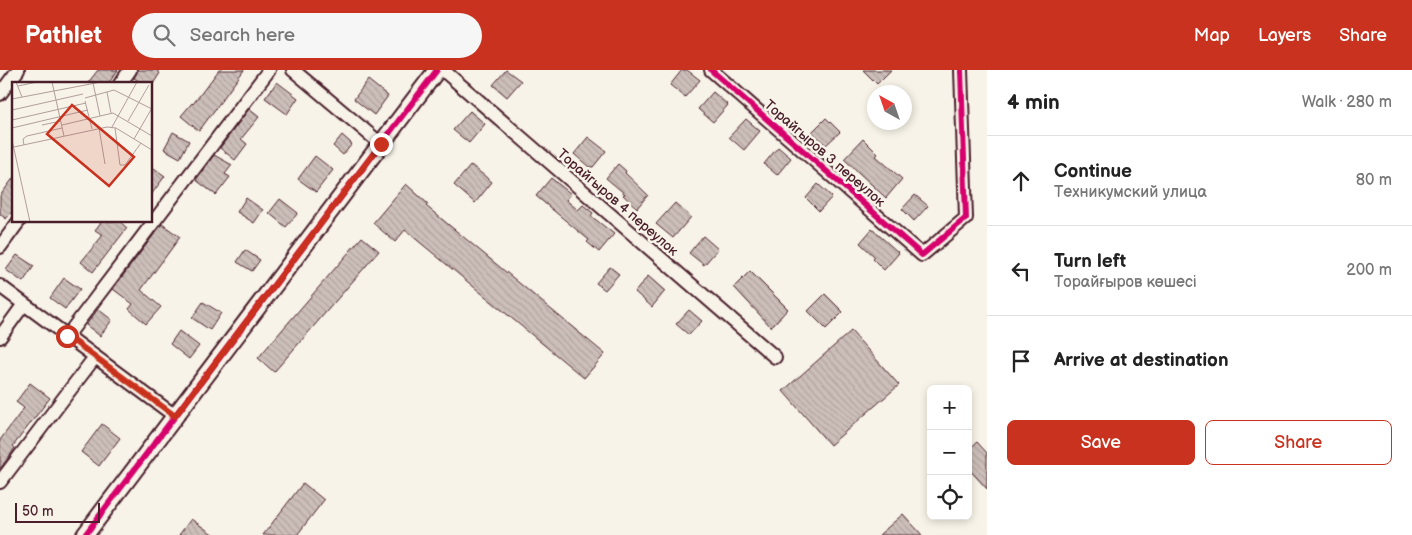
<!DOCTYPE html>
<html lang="en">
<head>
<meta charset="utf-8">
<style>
  :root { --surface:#fff; --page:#f6f6f6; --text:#222; --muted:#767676; --line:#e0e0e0; --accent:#c8321e }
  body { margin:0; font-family:"Balsamiq Sans",sans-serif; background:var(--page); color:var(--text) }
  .controls { position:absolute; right:15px; bottom:15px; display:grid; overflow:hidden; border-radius:8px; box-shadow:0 2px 8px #0003 }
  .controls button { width:45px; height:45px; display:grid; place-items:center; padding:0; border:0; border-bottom:1px solid var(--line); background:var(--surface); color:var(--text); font:25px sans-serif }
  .compass { position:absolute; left:867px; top:15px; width:45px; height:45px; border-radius:50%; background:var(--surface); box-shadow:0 2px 8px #0003; rotate:320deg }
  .scale { position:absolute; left:15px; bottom:12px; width:85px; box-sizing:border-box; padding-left:5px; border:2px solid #4a1f2b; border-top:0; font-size:14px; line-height:18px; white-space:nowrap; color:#4a1f2b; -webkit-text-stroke:4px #f7f3e8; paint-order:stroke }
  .stop { position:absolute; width:15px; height:15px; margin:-11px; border:4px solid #c8321e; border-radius:50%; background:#fff }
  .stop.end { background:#c8321e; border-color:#fff; box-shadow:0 1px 5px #0008 }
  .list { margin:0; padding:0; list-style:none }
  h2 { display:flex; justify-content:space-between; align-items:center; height:65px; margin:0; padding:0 20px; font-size:21px }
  h2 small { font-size:16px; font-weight:400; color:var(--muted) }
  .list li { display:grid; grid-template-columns:32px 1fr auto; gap:15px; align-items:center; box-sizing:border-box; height:90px; padding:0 20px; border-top:1px solid var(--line) }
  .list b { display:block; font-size:19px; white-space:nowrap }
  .list p { margin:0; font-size:16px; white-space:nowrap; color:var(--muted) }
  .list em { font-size:16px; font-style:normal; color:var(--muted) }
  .actions { display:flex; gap:10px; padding:15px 20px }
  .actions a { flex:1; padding:11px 0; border:1px solid var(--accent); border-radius:8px; text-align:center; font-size:18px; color:var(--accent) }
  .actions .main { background:var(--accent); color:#fff }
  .icon { flex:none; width:28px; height:28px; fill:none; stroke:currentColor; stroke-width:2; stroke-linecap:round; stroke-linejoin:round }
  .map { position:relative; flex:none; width:987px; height:465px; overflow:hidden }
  header { display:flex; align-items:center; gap:30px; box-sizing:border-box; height:70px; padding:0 25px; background:var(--accent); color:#fff }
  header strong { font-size:24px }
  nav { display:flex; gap:28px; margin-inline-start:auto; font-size:18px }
  .search { width:350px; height:45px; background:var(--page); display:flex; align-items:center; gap:12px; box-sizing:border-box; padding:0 18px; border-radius:28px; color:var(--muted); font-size:19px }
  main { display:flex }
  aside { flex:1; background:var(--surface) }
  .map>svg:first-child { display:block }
  .building { fill:url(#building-back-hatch); stroke:#4a1f2b }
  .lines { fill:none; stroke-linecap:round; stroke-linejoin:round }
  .minor-casing { stroke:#4a1f2b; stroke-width:16 }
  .tertiary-casing { stroke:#4a1f2b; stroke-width:20 }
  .minor { stroke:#f7f3e8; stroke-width:12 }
  .tertiary { stroke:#f7f3e8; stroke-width:16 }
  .cycleway-casing { stroke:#f7f3e8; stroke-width:9 }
  .cycleway { stroke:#d6006c; stroke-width:6 }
  .route { stroke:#c8321e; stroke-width:6 }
  .labels { text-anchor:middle; stroke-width:5; stroke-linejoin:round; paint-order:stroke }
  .street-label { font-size:14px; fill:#4a1f2b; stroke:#f7f3e8 }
  .inset-road { fill:none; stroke:#b29e9c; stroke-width:1 }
  .view { fill:#c8321e; fill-opacity:0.15; stroke:#c8321e; stroke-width:2.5 }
  .inset-edge { fill:none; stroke:#4a1f2b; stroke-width:2.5 }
</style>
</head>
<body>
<header>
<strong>Pathlet</strong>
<div class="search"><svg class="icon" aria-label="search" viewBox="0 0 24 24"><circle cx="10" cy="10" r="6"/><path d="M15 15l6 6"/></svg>Search here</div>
<nav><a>Map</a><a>Layers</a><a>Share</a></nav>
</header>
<main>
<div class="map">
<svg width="987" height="465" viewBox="0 0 987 465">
  <defs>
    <pattern id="building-back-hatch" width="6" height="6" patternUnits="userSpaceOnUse" patternTransform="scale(1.25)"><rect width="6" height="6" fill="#ccbfb9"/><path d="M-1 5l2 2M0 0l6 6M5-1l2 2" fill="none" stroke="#b1a49f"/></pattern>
  </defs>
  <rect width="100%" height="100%" fill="#f7f3e8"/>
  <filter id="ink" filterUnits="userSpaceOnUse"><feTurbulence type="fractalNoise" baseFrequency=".02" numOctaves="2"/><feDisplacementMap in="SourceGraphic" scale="10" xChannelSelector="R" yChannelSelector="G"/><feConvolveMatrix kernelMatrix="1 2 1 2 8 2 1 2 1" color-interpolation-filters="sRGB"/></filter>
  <g filter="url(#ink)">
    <path class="building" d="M 98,0 L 118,0 L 108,14 L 87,14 Z
      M 138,0 L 156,0 L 160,3 L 153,14 L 143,14 L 134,8 Z
      M 219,0 L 244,0 L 199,61 L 181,46 L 192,33 L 193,34 Z
      M 506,0 L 521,11 L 507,27 L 493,15 Z
      M 682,0 L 687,0 L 700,10 L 685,27 L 670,15 Z
      M 863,0 L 891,0 L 877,14 Z
      M 368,10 L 388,26 L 374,45 L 354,29 Z
      M 277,12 L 298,28 L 287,44 L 265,28 Z
      M 713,22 L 728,35 L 713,52 L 698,39 Z
      M 249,39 L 259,47 L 241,69 L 247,74 L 235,90 L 220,78 Z
      M 470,41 L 485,54 L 469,73 L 453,60 Z
      M 826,48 L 840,62 L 826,75 L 812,62 Z
      M 746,49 L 760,61 L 744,80 L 729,67 Z
      M 173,62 L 189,71 L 180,88 L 164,79 Z
      M 342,65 L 352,74 L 343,85 L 333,76 Z
      M 588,67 L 606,81 L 593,97 L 589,97 L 574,84 Z
      M 863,69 L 878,84 L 876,86 L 902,109 L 886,128 L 844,89 Z
      M 778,77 L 791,88 L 777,105 L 764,94 Z
      M 214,85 L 232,95 L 225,104 L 230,107 L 216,125 L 196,110 Z
      M 315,86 L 333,100 L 316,122 L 298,109 Z
      M 618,94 L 626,101 L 625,103 L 648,125 L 637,138 L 623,125 L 625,124 L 606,108 Z
      M 471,95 L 492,112 L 475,133 L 454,115 Z
      M 151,96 L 165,106 L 151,125 Z
      M 14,107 L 14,139 L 6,149 L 0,144 L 0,126 Z
      M 551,108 L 571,124 L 566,130 L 578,140 L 583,135 L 593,143 L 591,146 L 614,164 L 599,182 L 587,172 L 589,170 L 536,126 Z
      M 406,114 L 428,134 L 426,136 L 605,284 L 584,308 L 405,160 L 395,172 L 373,153 Z
      M 818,114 L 832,127 L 819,141 L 806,128 Z
      M 915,125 L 928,136 L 914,151 L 902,139 Z
      M 246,128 L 263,140 L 254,153 L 237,142 Z
      M 280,129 L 298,143 L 286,157 L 269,143 Z
      M 675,133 L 691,147 L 673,168 L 656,154 Z
      M 102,151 L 119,151 L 127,158 L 93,202 L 81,192 L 103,165 L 95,160 Z
      M 162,154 L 180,167 L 141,220 L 161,237 L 146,254 L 129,239 L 133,234 L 113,219 Z
      M 872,159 L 899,183 L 884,200 L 873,189 L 875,187 L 860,173 Z
      M 703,166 L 718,179 L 704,195 L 689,183 Z
      M 362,167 L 379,181 L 274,302 L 258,288 Z
      M 245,180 L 260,190 L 252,201 L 237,192 Z
      M 17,185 L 34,196 L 23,212 L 6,200 Z
      M 610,197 L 619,204 L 605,220 L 596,213 Z
      M 750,201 L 788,239 L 771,257 L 734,217 Z
      M 648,206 L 665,221 L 652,237 L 635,222 Z
      M 64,208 L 80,219 L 65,239 L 50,228 Z
      M 825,224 L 843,242 L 826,259 L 808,241 Z
      M 203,232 L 221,243 L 210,260 L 192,248 Z
      M 98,239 L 112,250 L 100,266 L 86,255 Z
      M 689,240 L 702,251 L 689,265 L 676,254 Z
      M 179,261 L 199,276 L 189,289 L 170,274 Z
      M 851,261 L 899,315 L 830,375 L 783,321 Z
      M 30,313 L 50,328 L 13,376 L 15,378 L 0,399 L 0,370 L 24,338 L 16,332 Z
      M 102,354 L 120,368 L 99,396 L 81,382 Z
      M 977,372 L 987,383 L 987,419 L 968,398 L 968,380 Z
      M 303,413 L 324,430 L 297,465 L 263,465 Z
      M 903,444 L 922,465 L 879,465 Z
      M 191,449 L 214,465 L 179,465 Z"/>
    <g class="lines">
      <g class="minor-casing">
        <path id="minor" d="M 293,0 L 381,74
          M 443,0 L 775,287
          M 711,0 L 922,185 L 966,148 L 961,0
          M 120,14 L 130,0
          M 0,24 L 18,0
          M 0,177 L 19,151
          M 0,216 L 175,346
          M 67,266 L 269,0
          M 0,267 L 24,234
          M 0,412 L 95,287"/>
      </g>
      <g class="tertiary-casing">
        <path id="tertiary" d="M 85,465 L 437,0"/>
      </g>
      <use href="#minor" class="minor"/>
      <use href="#tertiary" class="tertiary"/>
      <g class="cycleway-casing">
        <path id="cycleway" d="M 711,0 L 922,185 L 966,148 L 961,0
          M 85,465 L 437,0"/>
      </g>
      <use href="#cycleway" class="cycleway"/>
    </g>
  </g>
  <g class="lines" filter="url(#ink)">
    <path class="route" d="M 67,266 L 175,346 L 381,74"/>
  </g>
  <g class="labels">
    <g class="street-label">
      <text transform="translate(825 83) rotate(41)" y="5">Торайгыров 3 переулок</text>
      <text transform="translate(618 132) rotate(41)" y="5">Торайгыров 4 переулок</text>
    </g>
  </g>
  <g transform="translate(12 12)">
    <rect width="140" height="140" fill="#f7f3e8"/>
    <path class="inset-road" d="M 4,0 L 10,15M 40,0 L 52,54M 81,1 L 88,34M 6,4 L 25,0M 95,10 L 99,31M 73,16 L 102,8 L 140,27M 0,17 L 89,0M 73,19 L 80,47M 0,28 L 71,12M 0,38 L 74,21M 116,39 L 137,3M 30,43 L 49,39M 50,43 L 101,31 L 140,54M 100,45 L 125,0M 0,46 L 76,28M 87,46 L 93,82M 103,46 L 108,83 L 113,83 L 129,61M 122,57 L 140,26M 0,58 L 18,140M 12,63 L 11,57 L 15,54 L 50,46M 2,65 L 95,45 L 104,46 L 140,68"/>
    <path class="view" d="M 60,23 L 122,75 L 97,104 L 35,52 Z"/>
    <rect width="140" height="140" class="inset-edge"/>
  </g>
</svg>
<div class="controls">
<button>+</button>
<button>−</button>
<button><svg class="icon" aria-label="locate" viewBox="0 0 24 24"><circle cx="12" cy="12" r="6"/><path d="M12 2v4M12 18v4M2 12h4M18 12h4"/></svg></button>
</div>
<svg class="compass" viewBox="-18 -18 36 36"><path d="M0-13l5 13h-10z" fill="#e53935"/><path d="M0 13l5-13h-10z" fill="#767676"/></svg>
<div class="scale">50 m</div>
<div class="stop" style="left:67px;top:266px"></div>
<div class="stop end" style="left:381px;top:74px"></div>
</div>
<aside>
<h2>4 min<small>Walk · 280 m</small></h2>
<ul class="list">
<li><svg class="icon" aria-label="ahead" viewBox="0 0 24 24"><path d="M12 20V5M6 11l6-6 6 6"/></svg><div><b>Continue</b><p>Техникумский улица</p></div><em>80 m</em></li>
<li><svg class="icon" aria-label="left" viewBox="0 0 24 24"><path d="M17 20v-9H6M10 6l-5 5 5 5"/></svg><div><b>Turn left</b><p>Торайғыров көшесі</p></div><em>200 m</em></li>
<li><svg class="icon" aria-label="arrive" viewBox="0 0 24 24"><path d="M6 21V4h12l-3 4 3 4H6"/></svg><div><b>Arrive at destination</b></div></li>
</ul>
<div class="actions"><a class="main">Save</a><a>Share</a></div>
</aside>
</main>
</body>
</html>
